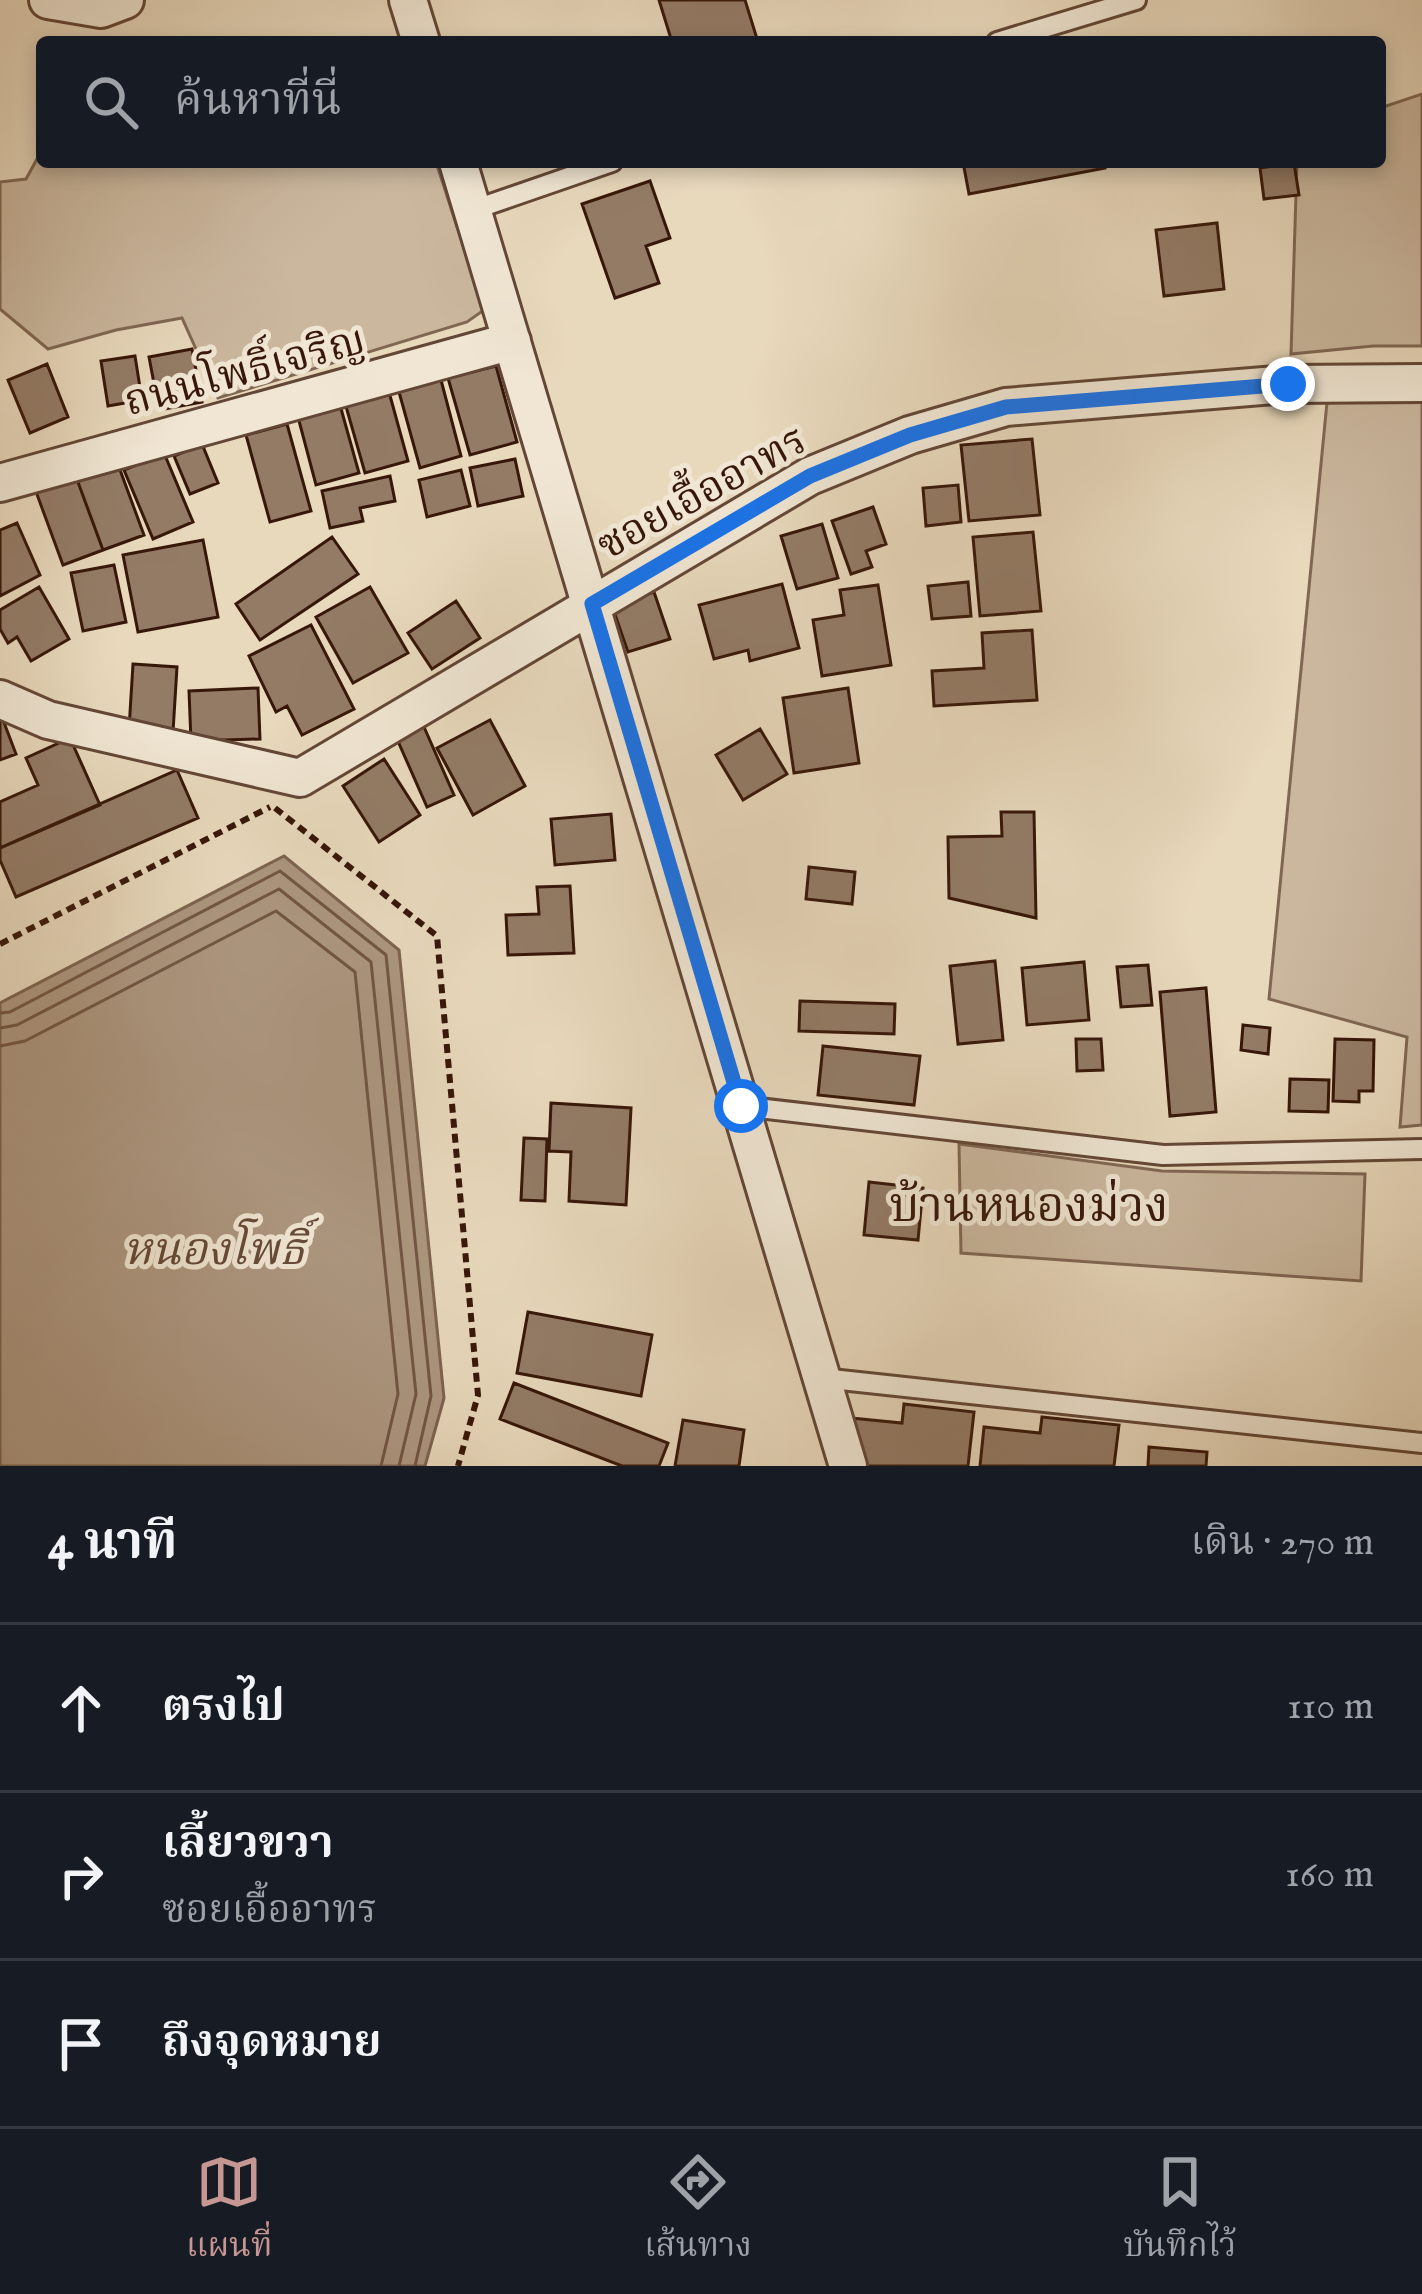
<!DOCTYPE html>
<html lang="th">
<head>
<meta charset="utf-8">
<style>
  :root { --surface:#171b24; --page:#242831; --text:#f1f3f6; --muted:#9ea1a6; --line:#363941; --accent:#c59692 }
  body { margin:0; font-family:"IM FELL English","Noto Serif Thai",serif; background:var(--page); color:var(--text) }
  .stop { position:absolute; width:36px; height:36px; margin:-27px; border:9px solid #1a73e8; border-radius:50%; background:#fff }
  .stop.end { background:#1a73e8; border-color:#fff; box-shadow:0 3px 12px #0008 }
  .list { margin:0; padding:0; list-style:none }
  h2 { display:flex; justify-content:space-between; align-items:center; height:156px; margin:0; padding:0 48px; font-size:51px }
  h2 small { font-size:39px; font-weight:400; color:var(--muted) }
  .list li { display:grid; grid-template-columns:78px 1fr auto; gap:36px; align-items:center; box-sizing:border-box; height:168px; padding:0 48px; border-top:3px solid var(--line) }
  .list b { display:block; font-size:45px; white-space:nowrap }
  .list p { margin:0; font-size:39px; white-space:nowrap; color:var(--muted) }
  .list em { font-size:39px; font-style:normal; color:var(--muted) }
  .icon { flex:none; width:66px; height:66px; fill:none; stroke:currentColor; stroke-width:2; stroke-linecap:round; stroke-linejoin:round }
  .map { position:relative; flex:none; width:1422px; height:1466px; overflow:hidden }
  .search { position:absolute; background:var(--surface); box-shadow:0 6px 18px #0003; left:36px; right:36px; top:36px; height:132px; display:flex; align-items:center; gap:30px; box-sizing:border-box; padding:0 42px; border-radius:12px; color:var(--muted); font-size:45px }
  .sheet { height:660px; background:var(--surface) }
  nav { display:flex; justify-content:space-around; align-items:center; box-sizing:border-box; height:168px; border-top:3px solid var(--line); background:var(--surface); font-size:33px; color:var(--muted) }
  nav a { display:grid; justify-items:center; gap:6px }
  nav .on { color:var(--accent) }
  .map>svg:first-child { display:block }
  .green { fill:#cab79e; stroke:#806754; stroke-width:3 }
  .water { fill:#ac967f; stroke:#7d6350; stroke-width:3 }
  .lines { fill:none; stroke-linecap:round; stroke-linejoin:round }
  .shore { stroke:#725644; stroke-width:3 }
  .building { fill:#937b66; stroke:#371709; stroke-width:3 }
  .lane-casing { stroke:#634736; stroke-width:24 }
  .street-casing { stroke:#634736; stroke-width:42 }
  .path { stroke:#371709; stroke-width:6; stroke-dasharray:9 6; stroke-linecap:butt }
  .lane { stroke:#f0e6d3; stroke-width:18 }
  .street { stroke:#f0e6d3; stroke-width:36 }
  .route { stroke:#1a73e8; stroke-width:15 }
  .labels { text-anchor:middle; stroke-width:10; stroke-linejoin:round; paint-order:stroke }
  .street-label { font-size:42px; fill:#371709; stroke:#f0e6d3 }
  .water-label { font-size:45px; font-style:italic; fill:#664a38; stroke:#f0e6d3 }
  .quarter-label { font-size:48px; fill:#371709; stroke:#f0e6d3 }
</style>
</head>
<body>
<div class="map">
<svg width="1422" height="1466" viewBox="0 0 1422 1466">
  <rect width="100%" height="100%" fill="#e8d8bc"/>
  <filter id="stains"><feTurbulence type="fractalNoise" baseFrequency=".00167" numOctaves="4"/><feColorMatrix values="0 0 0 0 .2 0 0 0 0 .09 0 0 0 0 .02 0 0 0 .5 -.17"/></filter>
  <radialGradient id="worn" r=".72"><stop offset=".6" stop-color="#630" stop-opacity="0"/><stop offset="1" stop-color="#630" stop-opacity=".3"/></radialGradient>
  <path class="green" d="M 1422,94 L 1422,346 L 1373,346 L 1291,354 L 1297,162 L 1380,162 L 1380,108 Z
    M 42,150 L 42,162 L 224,162 L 232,165 L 235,162 L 436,162 L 484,310 L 467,322 L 218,398 L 182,318 L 116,330 L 48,349 L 0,309 L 0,182 L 26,179 Z
    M 1328,392 L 1422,393 L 1422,1125 L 1400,1127 L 1407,1037 L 1269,999 Z
    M 959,1144 L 1162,1171 L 1365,1174 L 1361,1281 L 961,1253 Z"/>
  <path class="water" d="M 284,856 L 399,950 L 444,1398 L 425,1466 L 0,1466 L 0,1003 Z"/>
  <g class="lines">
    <path class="shore" d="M 0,1013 L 10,1012 L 280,871 L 386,955 L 431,1396 L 415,1466
      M 0,1028 L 17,1025 L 279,889 L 371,962 L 416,1394 L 399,1466
      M 0,1046 L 25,1041 L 276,911 L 355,972 L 398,1394 L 381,1466"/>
  </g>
  <path class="building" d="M 659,0 L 745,0 L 758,42 L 672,42 Z
    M 963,162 L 1104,162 L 1105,168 L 969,194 Z
    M 1294,163 L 1299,195 L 1264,199 L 1260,168 Z
    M 650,181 L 670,238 L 646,246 L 659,283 L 615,298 L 582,204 Z
    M 1217,223 L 1224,289 L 1164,296 L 1156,230 Z
    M 192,349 L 202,402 L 159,410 L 149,357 Z
    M 135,356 L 142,400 L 108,406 L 101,361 Z
    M 47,364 L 68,417 L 30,433 L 8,380 Z
    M 496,366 L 517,442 L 470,455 L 448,378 Z
    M 441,380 L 461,456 L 420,468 L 399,392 Z
    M 389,392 L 408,461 L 365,473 L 345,403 Z
    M 340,405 L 359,473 L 316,485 L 298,417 Z
    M 287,424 L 311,511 L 270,522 L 246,435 Z
    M 1032,439 L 1040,515 L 969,521 L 961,445 Z
    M 202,444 L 218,483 L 190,494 L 174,456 Z
    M 164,453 L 193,522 L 153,539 L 124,470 Z
    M 116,459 L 144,535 L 103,550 L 75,474 Z
    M 515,459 L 523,496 L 478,506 L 470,468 Z
    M 461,470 L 470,506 L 427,517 L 419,480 Z
    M 75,474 L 103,550 L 63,565 L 35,489 Z
    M 390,476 L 395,501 L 360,508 L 363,521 L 330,528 L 322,491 Z
    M 958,485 L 961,522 L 926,526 L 923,488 Z
    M 873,507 L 886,544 L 866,551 L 872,567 L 851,574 L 832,521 Z
    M 17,523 L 40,575 L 0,596 L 0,530 Z
    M 822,524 L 838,578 L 797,589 L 781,536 Z
    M 1033,532 L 1041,611 L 980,616 L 973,537 Z
    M 332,537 L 358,574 L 260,640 L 236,604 Z
    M 203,540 L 218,617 L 138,632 L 123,555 Z
    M 114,565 L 126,622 L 83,631 L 71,573 Z
    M 968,582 L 971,616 L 932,619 L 928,586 Z
    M 782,584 L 799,648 L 750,661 L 748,650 L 714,659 L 699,605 Z
    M 878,585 L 891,665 L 822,676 L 813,620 L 844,615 L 840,590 Z
    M 39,587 L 69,639 L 31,661 L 17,637 L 8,643 L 0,629 L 0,610 Z
    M 370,587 L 408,653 L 353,683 L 316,617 Z
    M 654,592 L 670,639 L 628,652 L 612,606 Z
    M 456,601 L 480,638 L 432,669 L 408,633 Z
    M 311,625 L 354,709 L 302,735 L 287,706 L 276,712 L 249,656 Z
    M 1032,630 L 1037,700 L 934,706 L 932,671 L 984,668 L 982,633 Z
    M 133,664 L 177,667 L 173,732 L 129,729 Z
    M 258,688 L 260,739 L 191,741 L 189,691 Z
    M 848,688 L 859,763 L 794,773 L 783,698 Z
    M 0,712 L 16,754 L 0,760 Z
    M 490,720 L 525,786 L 473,815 L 437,748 Z
    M 424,727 L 454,795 L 427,807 L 397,739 Z
    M 760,729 L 787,774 L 743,800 L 716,755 Z
    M 70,738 L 100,805 L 0,848 L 0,802 L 38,785 L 26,758 Z
    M 384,759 L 420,815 L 379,842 L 343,786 Z
    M 177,770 L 198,818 L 16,897 L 0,860 L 0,848 Z
    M 1001,812 L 1034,812 L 1036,918 L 949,898 L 948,837 L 1002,836 Z
    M 611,814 L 615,860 L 555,865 L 551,819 Z
    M 809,867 L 855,872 L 852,904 L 806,899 Z
    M 570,886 L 574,953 L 508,955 L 506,915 L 539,914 L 537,887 Z
    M 995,961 L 1003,1040 L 958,1044 L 950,966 Z
    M 1084,962 L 1089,1020 L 1027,1025 L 1022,968 Z
    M 1148,965 L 1152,1005 L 1121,1007 L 1117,967 Z
    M 1206,988 L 1216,1112 L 1170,1116 L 1160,992 Z
    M 800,1001 L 895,1004 L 894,1034 L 799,1031 Z
    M 1243,1025 L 1270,1028 L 1268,1054 L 1241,1050 Z
    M 1076,1039 L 1101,1039 L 1103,1070 L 1077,1071 Z
    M 1335,1039 L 1374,1040 L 1373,1091 L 1359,1091 L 1359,1102 L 1333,1101 Z
    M 823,1046 L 920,1056 L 914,1105 L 818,1095 Z
    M 1290,1079 L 1329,1080 L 1328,1112 L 1289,1111 Z
    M 551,1103 L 631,1108 L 626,1205 L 569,1201 L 571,1152 L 549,1151 Z
    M 524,1138 L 547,1139 L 545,1201 L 521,1200 Z
    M 869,1182 L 923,1188 L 918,1240 L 864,1235 Z
    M 528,1312 L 652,1335 L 641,1396 L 517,1373 Z
    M 514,1383 L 668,1443 L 659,1466 L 622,1466 L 500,1419 Z
    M 904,1404 L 974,1412 L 968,1466 L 861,1466 L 851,1418 L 902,1423 Z
    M 1042,1417 L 1119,1425 L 1114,1466 L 980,1466 L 984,1427 L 1040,1433 Z
    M 683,1420 L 744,1430 L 739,1466 L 675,1466 Z
    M 1149,1447 L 1207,1452 L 1206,1466 L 1148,1466 Z"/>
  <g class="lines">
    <g class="lane-casing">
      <path id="lane" d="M 997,42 L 1136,0
        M 473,210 L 612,162
        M 741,1106 L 1163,1155 L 1422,1149
        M 822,1378 L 1422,1443"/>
    </g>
    <g class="street-casing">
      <path id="street" d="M 48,0 L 101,9 L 125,0
        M 408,0 L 421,42
        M 458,162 L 848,1466
        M 0,483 L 512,341
        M 0,699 L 48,720 L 300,778 L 810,476 L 910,435 L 1006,407 L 1288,384 L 1422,383"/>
    </g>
    <path class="path" d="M 275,808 L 437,936 L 478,1395 L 458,1466
      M 0,944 L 270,807"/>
    <use href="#lane" class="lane"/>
    <use href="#street" class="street"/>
  </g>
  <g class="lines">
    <path class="route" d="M 741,1106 L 592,604 L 810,476 L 910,435 L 1006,407 L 1288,384"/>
  </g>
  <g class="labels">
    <g class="street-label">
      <text transform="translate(244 369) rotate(-15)" y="15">ถนนโพธิ์เจริญ</text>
      <text transform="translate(701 491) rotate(-29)" y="15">ซอยเอื้ออาทร</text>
    </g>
    <g class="water-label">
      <text x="214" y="1264">หนองโพธิ์</text>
    </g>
    <g class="quarter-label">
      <text x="1029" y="1221">บ้านหนองม่วง</text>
    </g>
  </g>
  <rect width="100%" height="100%" filter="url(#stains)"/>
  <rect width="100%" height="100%" fill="url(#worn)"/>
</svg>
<div class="stop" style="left:741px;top:1106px"></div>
<div class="stop end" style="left:1288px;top:384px"></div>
<div class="search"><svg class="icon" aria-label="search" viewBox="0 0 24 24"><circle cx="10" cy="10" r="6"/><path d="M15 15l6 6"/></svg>ค้นหาที่นี่</div>
</div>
<section class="sheet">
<h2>4 นาที<small>เดิน · 270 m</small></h2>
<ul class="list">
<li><svg class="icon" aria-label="ahead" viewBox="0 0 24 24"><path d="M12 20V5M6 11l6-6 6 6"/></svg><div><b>ตรงไป</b></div><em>110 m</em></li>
<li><svg class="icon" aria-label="right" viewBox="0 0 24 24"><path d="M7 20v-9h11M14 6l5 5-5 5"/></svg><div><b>เลี้ยวขวา</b><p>ซอยเอื้ออาทร</p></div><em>160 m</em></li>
<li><svg class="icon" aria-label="arrive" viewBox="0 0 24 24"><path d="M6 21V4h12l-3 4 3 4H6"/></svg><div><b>ถึงจุดหมาย</b></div></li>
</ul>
</section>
<nav>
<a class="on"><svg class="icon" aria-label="map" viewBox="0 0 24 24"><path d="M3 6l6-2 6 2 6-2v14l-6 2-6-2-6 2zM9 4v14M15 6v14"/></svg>แผนที่</a>
<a><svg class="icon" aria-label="directions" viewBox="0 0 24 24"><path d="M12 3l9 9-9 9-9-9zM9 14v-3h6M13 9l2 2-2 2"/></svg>เส้นทาง</a>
<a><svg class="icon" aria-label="saved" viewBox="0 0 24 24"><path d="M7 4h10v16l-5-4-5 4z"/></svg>บันทึกไว้</a>
</nav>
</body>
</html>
